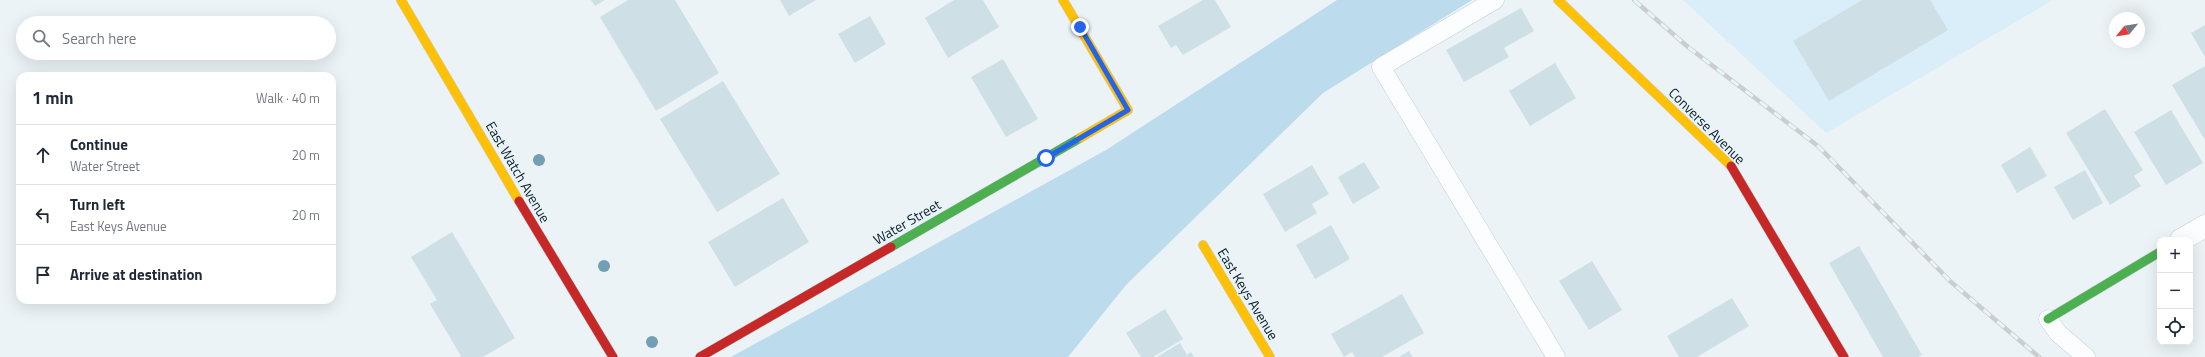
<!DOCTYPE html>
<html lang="en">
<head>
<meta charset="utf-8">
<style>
  :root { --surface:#fff; --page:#f2f2f3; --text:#1f2937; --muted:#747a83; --line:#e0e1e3 }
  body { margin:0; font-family:"Titillium Web",sans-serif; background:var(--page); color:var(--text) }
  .controls { position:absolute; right:12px; bottom:12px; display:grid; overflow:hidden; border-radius:8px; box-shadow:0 4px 16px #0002 }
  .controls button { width:36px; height:36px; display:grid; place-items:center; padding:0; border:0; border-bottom:1px solid var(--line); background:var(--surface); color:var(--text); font:20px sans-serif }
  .compass { position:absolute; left:2109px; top:12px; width:36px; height:36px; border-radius:50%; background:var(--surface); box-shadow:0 4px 16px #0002; rotate:240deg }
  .stop { position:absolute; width:12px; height:12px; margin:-9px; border:3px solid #2563eb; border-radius:50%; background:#fff }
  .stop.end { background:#2563eb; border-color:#fff; box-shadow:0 1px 4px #0008 }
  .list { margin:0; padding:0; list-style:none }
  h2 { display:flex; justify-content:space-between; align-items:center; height:52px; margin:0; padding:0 16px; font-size:17px }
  h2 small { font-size:13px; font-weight:400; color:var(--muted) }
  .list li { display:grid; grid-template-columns:26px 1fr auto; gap:12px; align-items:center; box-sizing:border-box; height:60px; padding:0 16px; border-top:1px solid var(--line) }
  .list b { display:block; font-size:15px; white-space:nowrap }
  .list p { margin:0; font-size:13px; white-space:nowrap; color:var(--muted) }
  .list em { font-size:13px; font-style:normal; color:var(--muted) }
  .icon { flex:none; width:22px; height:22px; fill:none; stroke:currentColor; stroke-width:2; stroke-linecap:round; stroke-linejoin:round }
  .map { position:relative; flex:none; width:2205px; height:357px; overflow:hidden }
  .search { position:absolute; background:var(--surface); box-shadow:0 4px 16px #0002; left:16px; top:16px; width:320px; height:44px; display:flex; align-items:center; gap:10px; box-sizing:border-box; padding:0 14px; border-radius:22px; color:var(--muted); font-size:15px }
  .panel { position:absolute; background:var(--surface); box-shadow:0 4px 16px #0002; left:16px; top:72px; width:320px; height:232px; border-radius:12px }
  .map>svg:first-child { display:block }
  .built { fill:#d9eef9 }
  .green { fill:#bcdced }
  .building { fill:#cee0e5 }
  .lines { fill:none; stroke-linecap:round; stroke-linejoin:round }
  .lane-casing { stroke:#c7cfd4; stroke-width:19 }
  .street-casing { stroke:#c7cfd4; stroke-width:23 }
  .fast-casing { stroke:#c7cfd4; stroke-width:10 }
  .slow-casing { stroke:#c7cfd4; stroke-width:10 }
  .jam-casing { stroke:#c7cfd4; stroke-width:10 }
  .lane { stroke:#fcfdfe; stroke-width:18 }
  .street { stroke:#fcfdfe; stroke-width:22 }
  .fast { stroke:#4caf50; stroke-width:9 }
  .slow { stroke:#ffc107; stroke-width:9 }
  .jam { stroke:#c62828; stroke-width:9 }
  .rail-casing { stroke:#cbcecf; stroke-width:4.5 }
  .rail { stroke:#e6f4fc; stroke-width:3; stroke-dasharray:9; stroke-linecap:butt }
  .tree { fill:#719fb3 }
  .route { stroke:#2563eb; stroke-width:5 }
  .labels { text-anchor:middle; stroke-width:3; stroke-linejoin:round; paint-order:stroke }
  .street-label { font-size:14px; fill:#11191e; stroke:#e6f4fc }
</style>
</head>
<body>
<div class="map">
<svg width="2205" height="357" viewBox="0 0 2205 357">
  <rect width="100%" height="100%" fill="#ebf3f7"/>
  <path class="built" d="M 1683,0 L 2053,0 L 1826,133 Z"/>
  <path class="green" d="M 1337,0 L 1472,0 L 1323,93 L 1126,285 L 1068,357 L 731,357 L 1106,150 Z"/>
  <path class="building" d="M 591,0 L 605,0 L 595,6 Z
    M 628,0 L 675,0 L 719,73 L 656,111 L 600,17 Z
    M 780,0 L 816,0 L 789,16 Z
    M 954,0 L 983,0 L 999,27 L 948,58 L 925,18 Z
    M 1203,0 L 1215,0 L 1231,27 L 1183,55 L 1176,45 L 1171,48 L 1158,26 Z
    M 1862,0 L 1930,0 L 1948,30 L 1829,101 L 1793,41 Z
    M 1521,8 L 1534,31 L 1504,48 L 1509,57 L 1464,82 L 1446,50 Z
    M 870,16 L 886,44 L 855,63 L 838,34 Z
    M 2205,25 L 2205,57 L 2191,33 Z
    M 1003,59 L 1038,119 L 1006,137 L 971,77 Z
    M 1555,63 L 1576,98 L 1530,126 L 1509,91 Z
    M 2205,66 L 2205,140 L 2172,85 Z
    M 723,81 L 780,174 L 717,212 L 660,119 Z
    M 2105,109 L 2143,170 L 2134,176 L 2141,186 L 2110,205 L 2066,133 Z
    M 2171,110 L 2203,163 L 2166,185 L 2134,132 Z
    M 2030,147 L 2047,176 L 2017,193 L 2001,165 Z
    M 1364,162 L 1380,188 L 1353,204 L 1338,177 Z
    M 1312,165 L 1329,194 L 1312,204 L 1317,213 L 1285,232 L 1263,194 Z
    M 2085,170 L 2103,203 L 2073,220 L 2054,187 Z
    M 783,198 L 809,242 L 735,287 L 708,242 Z
    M 1331,225 L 1350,259 L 1315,279 L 1296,245 Z
    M 452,232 L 515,338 L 483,357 L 459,357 L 461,356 L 430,304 L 437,300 L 411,257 Z
    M 1859,246 L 1922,355 L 1918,357 L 1883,357 L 1829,263 Z
    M 1592,261 L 1622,310 L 1589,330 L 1559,281 Z
    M 1402,294 L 1424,333 L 1382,357 L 1355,357 L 1352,352 L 1344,357 L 1331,334 Z
    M 1732,298 L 1749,326 L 1697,357 L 1679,357 L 1667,336 Z
    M 1165,309 L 1183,339 L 1153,357 L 1141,357 L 1126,333 Z
    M 1180,343 L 1187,355 L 1191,352 L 1194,357 L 1157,357 Z
    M 1409,351 L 1413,357 L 1399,357 Z"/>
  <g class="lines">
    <g class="lane-casing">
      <path id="lane" d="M 1495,0 L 1381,67 L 1556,357
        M 2048,319 L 2058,333 L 2086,357"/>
    </g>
    <g class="street-casing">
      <path id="street" d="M 2181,240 L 2205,226"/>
    </g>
    <g class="fast-casing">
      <path id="fast" d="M 891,247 L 1080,138
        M 2048,319 L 2160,252"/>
    </g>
    <g class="slow-casing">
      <path id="slow" d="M 401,0 L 519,201
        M 1063,0 L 1128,110 L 1080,138
        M 1558,0 L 1731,166
        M 1203,245 L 1270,357"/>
    </g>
    <g class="jam-casing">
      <path id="jam" d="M 1731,166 L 1844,357
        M 519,201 L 613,357
        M 700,357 L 891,247"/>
    </g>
    <use href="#lane" class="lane"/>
    <use href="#street" class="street"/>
    <use href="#fast" class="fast"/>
    <use href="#slow" class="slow"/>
    <use href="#jam" class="jam"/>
    <g class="rail-casing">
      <path id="rail" d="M 1634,0 L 1688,47 L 1818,146 L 1951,282 L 2039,357"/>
    </g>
    <use href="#rail" class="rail"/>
  </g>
  <g class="tree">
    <circle cx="539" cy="160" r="6"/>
    <circle cx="604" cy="266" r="6"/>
    <circle cx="652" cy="342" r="6"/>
  </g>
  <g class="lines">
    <path class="route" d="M 1046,158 L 1128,110 L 1080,27"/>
  </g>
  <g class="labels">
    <g class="street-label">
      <text transform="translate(1707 126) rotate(45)" y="5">Converse Avenue</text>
      <text transform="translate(518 172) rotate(60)" y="5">East Watch Avenue</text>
      <text transform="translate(907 222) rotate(-30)" y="5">Water Street</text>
      <text transform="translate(1248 294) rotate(59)" y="5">East Keys Avenue</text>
    </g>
  </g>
</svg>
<div class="controls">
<button>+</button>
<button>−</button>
<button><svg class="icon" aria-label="locate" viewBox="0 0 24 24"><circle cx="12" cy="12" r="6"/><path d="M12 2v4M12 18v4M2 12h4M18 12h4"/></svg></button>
</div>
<svg class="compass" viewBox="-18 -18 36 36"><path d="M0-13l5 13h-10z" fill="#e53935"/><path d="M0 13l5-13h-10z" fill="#747a83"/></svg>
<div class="stop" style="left:1046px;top:158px"></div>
<div class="stop end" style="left:1080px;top:27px"></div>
<div class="search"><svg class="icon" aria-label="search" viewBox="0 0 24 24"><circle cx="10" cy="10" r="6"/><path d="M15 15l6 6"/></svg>Search here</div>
<section class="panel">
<h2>1 min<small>Walk · 40 m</small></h2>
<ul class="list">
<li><svg class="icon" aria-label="ahead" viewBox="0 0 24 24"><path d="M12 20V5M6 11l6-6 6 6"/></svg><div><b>Continue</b><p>Water Street</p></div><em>20 m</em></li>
<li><svg class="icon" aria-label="left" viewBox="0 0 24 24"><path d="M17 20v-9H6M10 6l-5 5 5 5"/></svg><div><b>Turn left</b><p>East Keys Avenue</p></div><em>20 m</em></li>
<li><svg class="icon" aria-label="arrive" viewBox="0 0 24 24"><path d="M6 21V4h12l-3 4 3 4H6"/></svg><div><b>Arrive at destination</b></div></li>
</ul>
</section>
</div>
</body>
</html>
